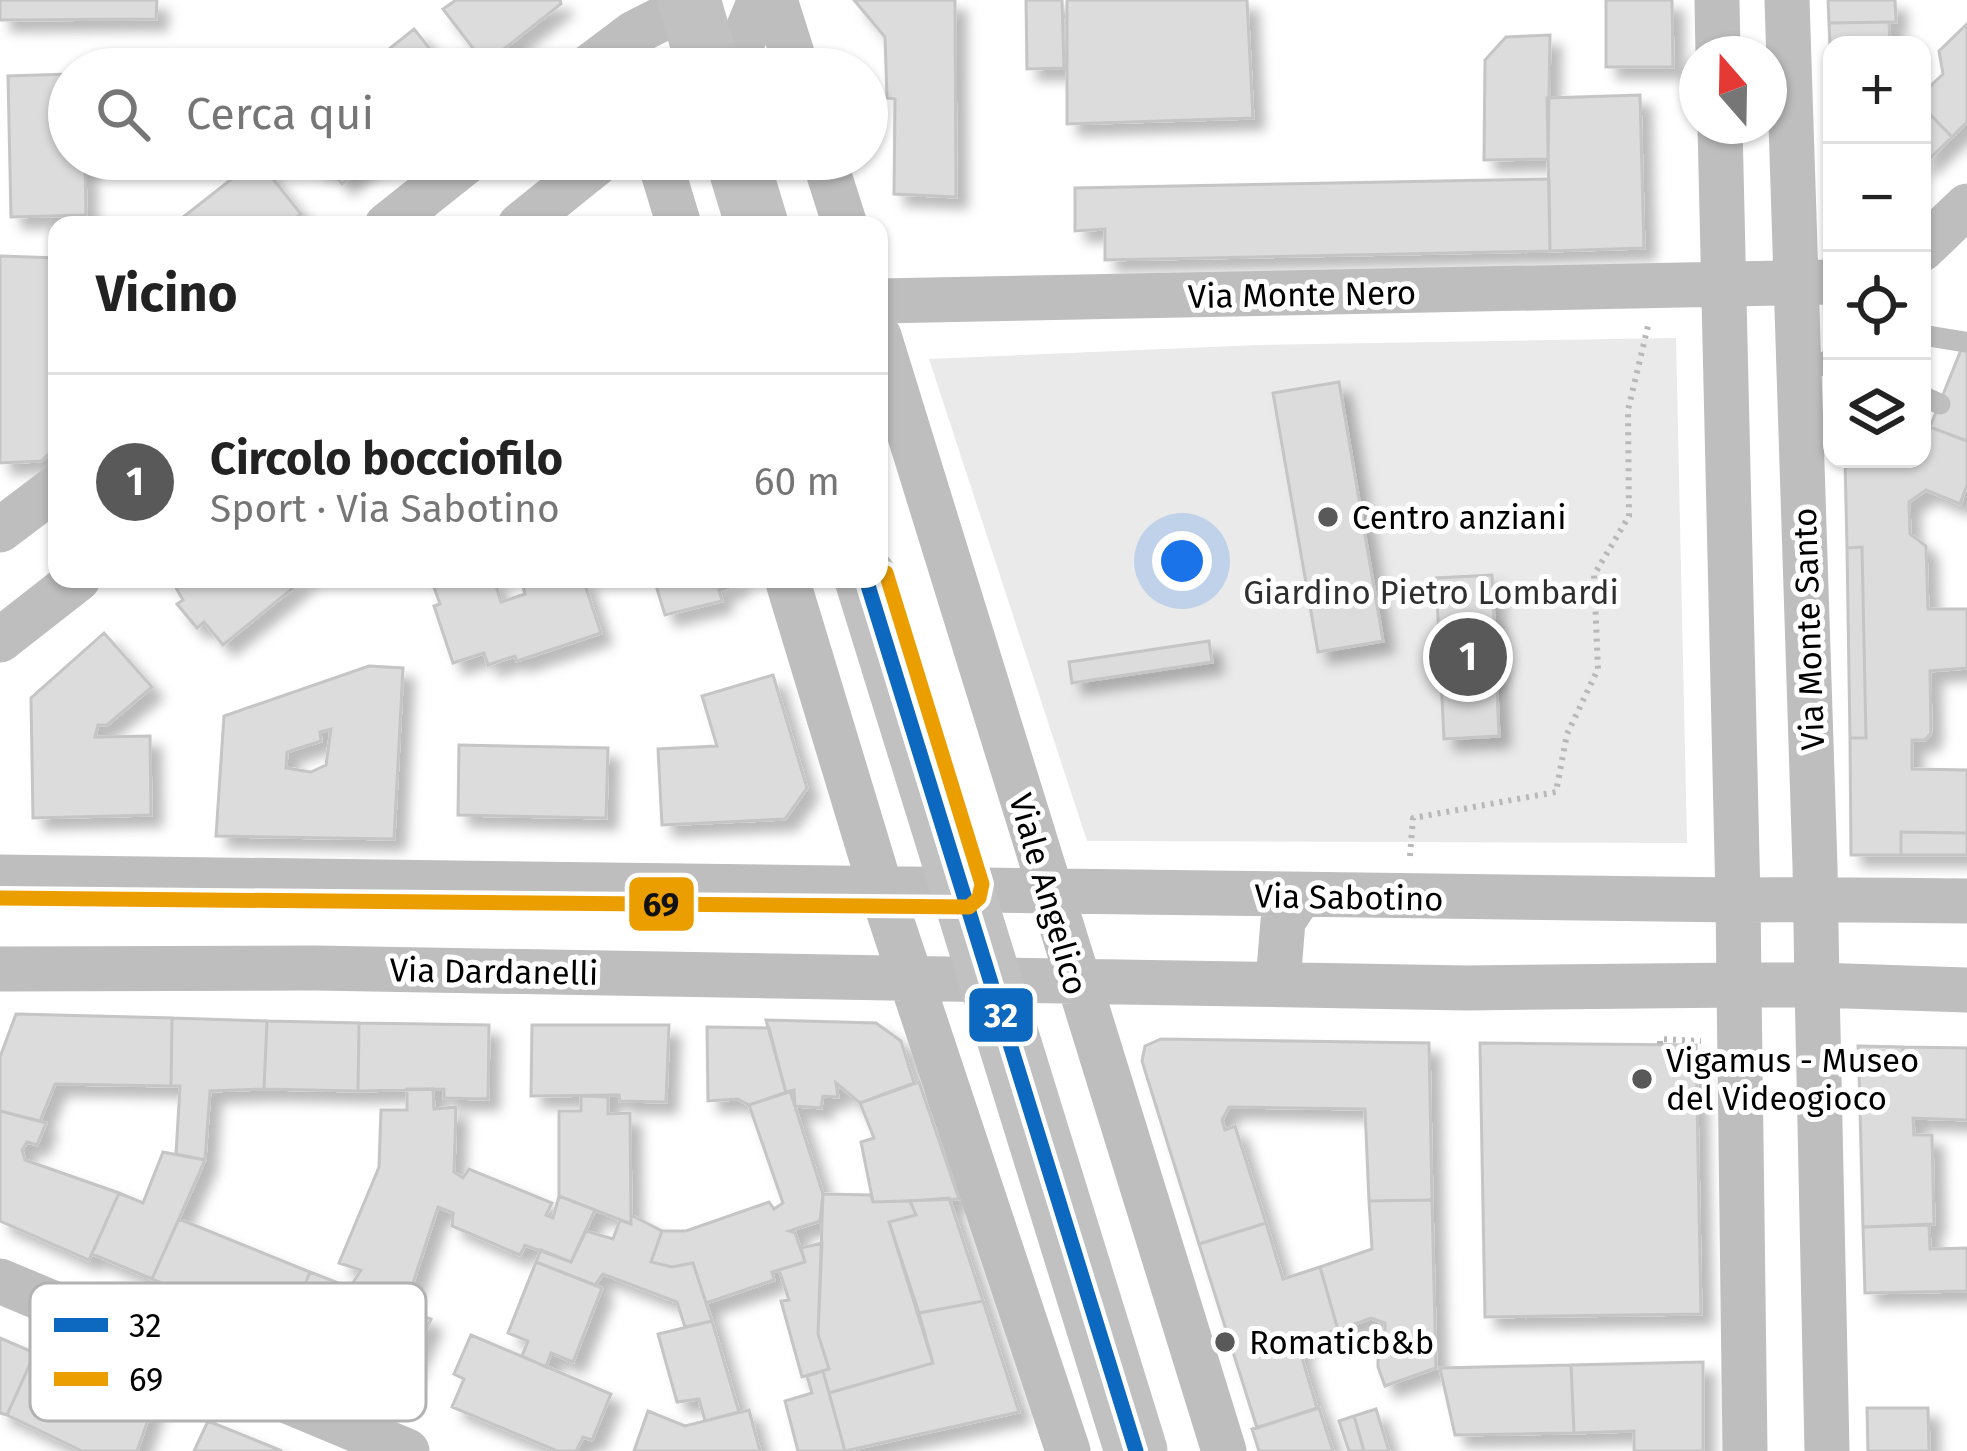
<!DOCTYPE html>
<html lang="it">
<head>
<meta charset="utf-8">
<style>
  :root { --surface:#fff; --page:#f6f6f6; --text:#222; --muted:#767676; --line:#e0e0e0; --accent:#595959 }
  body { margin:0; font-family:"Fira Sans",sans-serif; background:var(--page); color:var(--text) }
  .controls { position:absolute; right:36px; top:36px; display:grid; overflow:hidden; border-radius:24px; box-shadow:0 3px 9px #0004 }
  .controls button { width:108px; height:108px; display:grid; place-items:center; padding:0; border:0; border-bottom:3px solid var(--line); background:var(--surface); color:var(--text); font:60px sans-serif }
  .compass { position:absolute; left:1679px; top:36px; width:108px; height:108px; border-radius:50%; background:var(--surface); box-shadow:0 3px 9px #0004; rotate:340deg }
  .you { position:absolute; left:1182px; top:561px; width:42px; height:42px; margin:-30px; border:9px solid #fff; border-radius:50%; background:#1a73e8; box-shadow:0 0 0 18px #1a73e833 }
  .badge { display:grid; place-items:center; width:78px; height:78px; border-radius:50%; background:var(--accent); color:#fff; font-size:39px; font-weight:700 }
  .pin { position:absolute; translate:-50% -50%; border:6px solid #fff; box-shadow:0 3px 12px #0006 }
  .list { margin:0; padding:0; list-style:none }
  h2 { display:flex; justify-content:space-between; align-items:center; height:156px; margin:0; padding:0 48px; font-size:51px }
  h2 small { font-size:39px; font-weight:400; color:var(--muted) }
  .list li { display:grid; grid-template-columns:78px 1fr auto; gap:36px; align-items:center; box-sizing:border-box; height:216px; padding:0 48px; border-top:3px solid var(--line) }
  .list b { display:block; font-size:45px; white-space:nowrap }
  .list p { margin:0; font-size:39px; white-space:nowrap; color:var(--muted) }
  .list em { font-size:39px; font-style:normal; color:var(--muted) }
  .icon { flex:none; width:66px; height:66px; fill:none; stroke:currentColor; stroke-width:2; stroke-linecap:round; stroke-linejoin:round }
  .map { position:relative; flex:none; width:1967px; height:1451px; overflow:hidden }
  .search { position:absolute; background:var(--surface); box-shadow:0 3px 9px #0004; left:48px; top:48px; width:840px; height:132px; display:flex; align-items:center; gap:30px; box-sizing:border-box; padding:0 42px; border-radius:66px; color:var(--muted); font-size:45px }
  .panel { position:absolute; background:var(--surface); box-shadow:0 3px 9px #0004; left:48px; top:216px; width:840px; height:372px; border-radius:24px }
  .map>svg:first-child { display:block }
  .green { fill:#eaeaea }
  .building { fill:#dcdcdc; stroke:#c5c5c5; stroke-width:3; fill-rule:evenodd; filter:url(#shadow) }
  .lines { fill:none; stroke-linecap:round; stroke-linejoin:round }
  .path { stroke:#b8b8b8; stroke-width:6; stroke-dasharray:3 6; stroke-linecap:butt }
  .lane { stroke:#bebebe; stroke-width:21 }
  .street { stroke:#bebebe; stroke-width:45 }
  .secondary { stroke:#c1c1c1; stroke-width:63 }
  .bus-1-casing { stroke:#fff; stroke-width:24 }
  .bus-2-casing { stroke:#fff; stroke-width:24 }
  .bus-1 { stroke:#0c69bf; stroke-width:15 }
  .bus-2 { stroke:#eb9e00; stroke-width:15 }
  .poi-dot { fill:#595959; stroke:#fff; stroke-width:4.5 }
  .labels { text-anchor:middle; stroke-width:10; stroke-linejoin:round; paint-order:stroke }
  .street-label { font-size:33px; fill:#000; stroke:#fff }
  .poi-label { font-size:33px; fill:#000; stroke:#fff; text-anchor:start }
  .park-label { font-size:33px; fill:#2f2f2f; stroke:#fff }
  .key { fill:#fff; stroke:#b2b2b2; stroke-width:3 }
  .key-label { font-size:33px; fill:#000 }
  .line-badge { stroke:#fff; stroke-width:4.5 }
  .badge-label { font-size:33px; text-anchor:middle; font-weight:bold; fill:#fff }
  .pale-badge-label { font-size:33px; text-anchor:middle; font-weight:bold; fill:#111 }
</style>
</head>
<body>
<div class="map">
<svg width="1967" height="1451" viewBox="0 0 1967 1451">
  <defs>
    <filter id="shadow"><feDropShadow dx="11" dy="11" stdDeviation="6" flood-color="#0004"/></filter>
  </defs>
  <rect width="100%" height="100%" fill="#fff"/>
  <path class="green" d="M 1676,338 L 1687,843 L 1087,841 L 929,359 L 1258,345 Z"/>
  <path class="building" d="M 0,0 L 157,0 L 156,19 L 0,20 Z
    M 456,0 L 560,0 L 561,4 L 485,64 L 443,9 Z
    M 854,0 L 955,0 L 956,197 L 894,194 L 895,99 L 887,98 L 885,37 Z
    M 1026,0 L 1062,0 L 1064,68 L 1027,69 Z
    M 1067,0 L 1247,0 L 1253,118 L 1067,124 Z
    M 1606,0 L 1672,0 L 1673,67 L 1606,67 Z
    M 1828,0 L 1895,0 L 1896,22 L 1829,23 Z
    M 1889,22 L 1890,45 L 1832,45 L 1832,90 L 1829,23 Z
    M 1967,24 L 1967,122 L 1952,137 L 1922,106 L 1922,94 L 1943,74 L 1939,51 Z
    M 414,29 L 446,69 L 364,69 Z
    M 1550,35 L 1548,159 L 1484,160 L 1485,60 L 1506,37 Z
    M 69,74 L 69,159 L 85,159 L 86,215 L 11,217 L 8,76 Z
    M 1640,95 L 1644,248 L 1550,251 L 1547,98 Z
    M 1922,106 L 1952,137 L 1922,166 Z
    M 257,159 L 301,214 L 286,225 L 173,225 Z
    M 311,159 L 373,159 L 342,184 L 327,165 L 320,170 Z
    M 1549,179 L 1550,251 L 1105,260 L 1105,229 L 1075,231 L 1075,188 Z
    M 0,256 L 57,258 L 57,446 L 41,461 L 0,463 Z
    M 1967,335 L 1967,441 L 1930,427 Z
    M 1339,382 L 1383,641 L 1318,652 L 1273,393 Z
    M 1922,424 L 1967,441 L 1967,485 L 1960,504 L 1926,490 L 1909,502 L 1910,534 L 1926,546 L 1928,609 L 1967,609 L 1967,668 L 1930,671 L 1931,733 L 1925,740 L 1912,740 L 1912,769 L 1967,770 L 1967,833 L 1901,832 L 1901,855 L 1851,855 L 1850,738 L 1866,738 L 1862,547 L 1847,548 L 1845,459 L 1922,459 Z
    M 1862,547 L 1866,738 L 1850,738 L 1847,548 Z
    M 1492,575 L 1499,736 L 1444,739 L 1436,578 Z
    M 171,579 L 304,579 L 223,645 L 204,622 L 197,628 L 177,604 L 183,600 Z
    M 431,579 L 494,579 L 501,602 L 525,594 L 521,579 L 583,579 L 601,633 L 517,661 L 515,656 L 488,665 L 484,653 L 453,663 L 434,606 L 440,604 Z
    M 654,579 L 737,579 L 739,584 L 719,590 L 722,601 L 665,615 Z
    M 104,633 L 152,687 L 107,725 L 98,725 L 95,737 L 150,736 L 151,815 L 33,818 L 31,698 Z
    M 1209,641 L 1212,662 L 1072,683 L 1069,662 Z
    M 369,666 L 403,668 L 394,839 L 216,836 L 224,716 ZM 331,729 L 326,765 L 311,772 L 286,768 L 287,752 L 321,741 L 320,732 Z
    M 773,675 L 807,788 L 785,819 L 662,825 L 658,749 L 717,746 L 702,696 Z
    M 459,745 L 608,748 L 606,818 L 458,815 Z
    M 1901,832 L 1967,833 L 1967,855 L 1901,855 Z
    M 16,1014 L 172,1018 L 171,1086 L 55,1084 L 40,1121 L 0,1111 L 0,1057 Z
    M 172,1018 L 267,1021 L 264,1089 L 210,1091 L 205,1160 L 176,1154 L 180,1086 L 171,1086 Z
    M 766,1020 L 876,1023 L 901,1041 L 914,1083 L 860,1103 L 836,1083 L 838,1097 L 823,1096 L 821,1108 L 795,1106 L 794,1090 L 786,1093 Z
    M 267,1021 L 359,1023 L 358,1091 L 264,1089 Z
    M 359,1023 L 489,1025 L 488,1099 L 444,1098 L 444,1089 L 358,1091 Z
    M 532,1025 L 669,1025 L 666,1102 L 620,1101 L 619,1095 L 531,1096 Z
    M 707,1027 L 769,1028 L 786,1093 L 749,1105 L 738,1099 L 708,1101 Z
    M 1161,1039 L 1429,1043 L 1432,1200 L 1369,1201 L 1365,1109 L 1229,1107 L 1222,1120 L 1225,1130 L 1235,1126 L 1266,1223 L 1199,1244 L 1142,1061 L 1145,1046 Z
    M 1480,1043 L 1696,1045 L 1701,1314 L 1485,1317 Z
    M 1858,1046 L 1903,1047 L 1902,1071 L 1859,1070 Z
    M 1903,1047 L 1967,1048 L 1967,1120 L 1913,1118 L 1914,1135 L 1932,1135 L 1934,1224 L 1863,1227 L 1859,1070 L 1902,1071 Z
    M 919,1082 L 959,1199 L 873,1202 L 861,1142 L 874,1138 L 860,1103 Z
    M 407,1089 L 433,1089 L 434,1109 L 456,1107 L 454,1172 L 463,1178 L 469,1169 L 552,1203 L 546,1215 L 553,1218 L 559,1196 L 595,1210 L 571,1262 L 525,1245 L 520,1255 L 452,1226 L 453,1213 L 438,1207 L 410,1292 L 386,1285 L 377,1298 L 350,1287 L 361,1270 L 339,1263 L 379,1167 L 381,1110 L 407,1110 Z
    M 790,1091 L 823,1194 L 820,1221 L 789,1231 L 795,1233 L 805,1262 L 772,1272 L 774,1280 L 706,1303 L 693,1263 L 672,1267 L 651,1262 L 662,1231 L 686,1231 L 769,1202 L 774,1209 L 783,1203 L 749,1105 Z
    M 581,1096 L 608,1097 L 608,1114 L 630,1113 L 631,1224 L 559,1196 L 559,1111 L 581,1111 Z
    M 0,1111 L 46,1123 L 37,1145 L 27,1142 L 22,1150 L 25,1160 L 119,1193 L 89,1260 L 0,1221 Z
    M 163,1152 L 205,1160 L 152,1279 L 92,1254 L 119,1193 L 143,1203 Z
    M 823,1194 L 871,1195 L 873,1202 L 910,1201 L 916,1215 L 889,1222 L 933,1363 L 829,1393 L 823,1371 L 829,1369 L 818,1334 Z
    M 949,1198 L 983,1301 L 919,1313 L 889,1222 L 916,1215 L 910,1201 Z
    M 1432,1200 L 1436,1368 L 1385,1386 L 1378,1367 L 1378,1333 L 1385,1332 L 1385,1323 L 1371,1318 L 1338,1330 L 1320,1267 L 1372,1249 L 1369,1201 Z
    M 631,1215 L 662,1231 L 651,1262 L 672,1267 L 693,1263 L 712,1321 L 685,1327 L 677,1302 L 603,1274 L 595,1285 L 536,1262 L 541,1250 L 571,1262 L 586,1231 L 613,1239 L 620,1220 L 631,1224 Z
    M 179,1219 L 310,1272 L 284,1335 L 152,1279 Z
    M 1266,1223 L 1283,1279 L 1320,1267 L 1338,1330 L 1305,1339 L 1299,1348 L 1317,1408 L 1257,1428 L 1199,1244 Z
    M 1929,1225 L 1930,1249 L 1967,1248 L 1967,1291 L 1865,1293 L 1863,1227 Z
    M 822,1243 L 818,1334 L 829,1369 L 802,1377 L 781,1301 L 789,1300 L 779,1270 L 805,1262 L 801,1248 Z
    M 536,1262 L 602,1288 L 573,1362 L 551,1353 L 546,1367 L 522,1356 L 528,1341 L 508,1333 Z
    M 310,1272 L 431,1319 L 403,1386 L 284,1335 Z
    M 983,1301 L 1019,1412 L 845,1451 L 829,1393 L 933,1363 L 919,1313 Z
    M 712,1321 L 739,1412 L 705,1421 L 699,1399 L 677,1402 L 658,1334 Z
    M 471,1335 L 611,1394 L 592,1440 L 583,1437 L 576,1451 L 557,1451 L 452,1407 L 464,1379 L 454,1374 Z
    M 0,1338 L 35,1353 L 7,1415 L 0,1413 Z
    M 35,1353 L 140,1394 L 149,1387 L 158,1391 L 137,1451 L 82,1451 L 7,1415 Z
    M 1703,1362 L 1703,1451 L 1634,1451 L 1634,1431 L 1574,1433 L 1571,1365 Z
    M 1571,1365 L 1574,1433 L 1455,1435 L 1440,1368 Z
    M 823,1371 L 845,1451 L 798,1451 L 785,1401 L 812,1393 L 807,1376 Z
    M 1319,1408 L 1333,1451 L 1259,1451 L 1252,1429 Z
    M 1867,1408 L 1928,1408 L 1929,1451 L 1868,1451 Z
    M 1376,1409 L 1389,1451 L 1364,1451 L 1354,1416 Z
    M 749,1410 L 760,1451 L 634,1451 L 648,1411 L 685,1426 Z
    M 1354,1416 L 1364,1451 L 1349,1451 L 1339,1421 Z
    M 208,1421 L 282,1451 L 194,1451 Z"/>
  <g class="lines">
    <path class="path" d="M 1410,856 L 1413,818 L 1556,792 L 1567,734 L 1598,669 L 1594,575 L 1629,516 L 1628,410 L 1648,326
      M 1660,1044 L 1660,1039 L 1701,1041"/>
    <path class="lane" d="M 1922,335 L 1965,342
      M 1819,366 L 1832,358
      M 1922,396 L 1940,404"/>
    <path class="street" d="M 775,0 L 797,69
      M 1717,0 L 1718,54
      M 1787,0 L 1815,866 L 1817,985 L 1739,985 L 1738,900 C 1815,899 1891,900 1967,901
      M 586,69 L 634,33 L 699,0
      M 721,69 L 743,41 L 760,0
      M 659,159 L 679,225
      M 824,159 L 845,225
      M 387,225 L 470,159
      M 520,225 L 602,159
      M 1922,249 L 1967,206
      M 879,301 L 1832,282
      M 879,336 L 1224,1451
      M 0,530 L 57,487
      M 787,579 L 880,886 L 1068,1451
      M 0,640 L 78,579
      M 0,877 L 1738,900 L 1720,126
      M 0,969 L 315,968 L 1467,988 L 1739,985 L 1745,1451
      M 1278,983 L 1283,921 L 1299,897
      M 0,1281 L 407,1451
      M 1827,1451 L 1817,985 L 1967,990"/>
    <path class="secondary" d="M 689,0 L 709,69
      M 737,159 L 757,225
      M 866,579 L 1136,1451"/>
    <g class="bus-1-casing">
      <path id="bus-1" d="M 866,579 L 1136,1451"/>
    </g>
    <g class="bus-2-casing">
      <path id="bus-2" d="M 0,898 L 969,907 L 979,898 L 982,884 L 886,573"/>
    </g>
    <use href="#bus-1" class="bus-1"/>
    <use href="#bus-2" class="bus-2"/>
  </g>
  <g class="poi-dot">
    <circle cx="1328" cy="517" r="12"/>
    <circle cx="1642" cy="1079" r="12"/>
    <circle cx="1225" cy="1342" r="12"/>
  </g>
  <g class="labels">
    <g class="street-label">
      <text transform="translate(1302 294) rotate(-1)" y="12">Via Monte Nero</text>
      <text transform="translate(1808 629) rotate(-92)" y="12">Via Monte Santo</text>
      <text transform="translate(1049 894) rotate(74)" y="12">Viale Angelico</text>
      <text transform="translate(1349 897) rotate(1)" y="12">Via Sabotino</text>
      <text transform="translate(494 971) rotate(1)" y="12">Via Dardanelli</text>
    </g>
    <g class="poi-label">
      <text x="1352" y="529">Centro anziani</text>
      <text x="1666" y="1072">Vigamus - Museo<tspan x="1666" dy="38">del Videogioco</tspan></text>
      <text x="1249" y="1354">Romaticb&amp;b</text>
    </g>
    <g class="park-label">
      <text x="1431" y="604">Giardino Pietro Lombardi</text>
    </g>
  </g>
  <rect x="30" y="1283" width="396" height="138" rx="18" class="key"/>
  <rect x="54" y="1318" width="54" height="14" fill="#0c69bf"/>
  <rect x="54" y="1372" width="54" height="14" fill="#eb9e00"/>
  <g class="key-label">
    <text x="129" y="1337">32</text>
    <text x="129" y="1391">69</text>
  </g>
  <g class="line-badge">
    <rect x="627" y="875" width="69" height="58" rx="12" fill="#eb9e00"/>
    <rect x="967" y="986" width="68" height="58" rx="12" fill="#0c69bf"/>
  </g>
  <g class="badge-label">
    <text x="1001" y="1027">32</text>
  </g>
  <g class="pale-badge-label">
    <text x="661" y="916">69</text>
  </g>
</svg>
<div class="controls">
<button>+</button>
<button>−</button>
<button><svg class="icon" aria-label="locate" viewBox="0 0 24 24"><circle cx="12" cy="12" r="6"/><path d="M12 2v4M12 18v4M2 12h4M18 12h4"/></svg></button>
<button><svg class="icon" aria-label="layers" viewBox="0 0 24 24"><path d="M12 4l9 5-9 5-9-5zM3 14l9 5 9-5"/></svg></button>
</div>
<svg class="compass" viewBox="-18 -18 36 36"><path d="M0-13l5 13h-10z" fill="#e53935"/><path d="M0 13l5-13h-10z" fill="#767676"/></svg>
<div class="you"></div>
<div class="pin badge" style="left:1468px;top:657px">1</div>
<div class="search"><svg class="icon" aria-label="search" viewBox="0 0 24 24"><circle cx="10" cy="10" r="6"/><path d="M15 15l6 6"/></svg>Cerca qui</div>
<section class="panel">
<h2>Vicino<small></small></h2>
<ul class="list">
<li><span class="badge">1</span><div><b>Circolo bocciofilo</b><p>Sport · Via Sabotino</p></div><em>60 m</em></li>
</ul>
</section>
</div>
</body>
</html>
